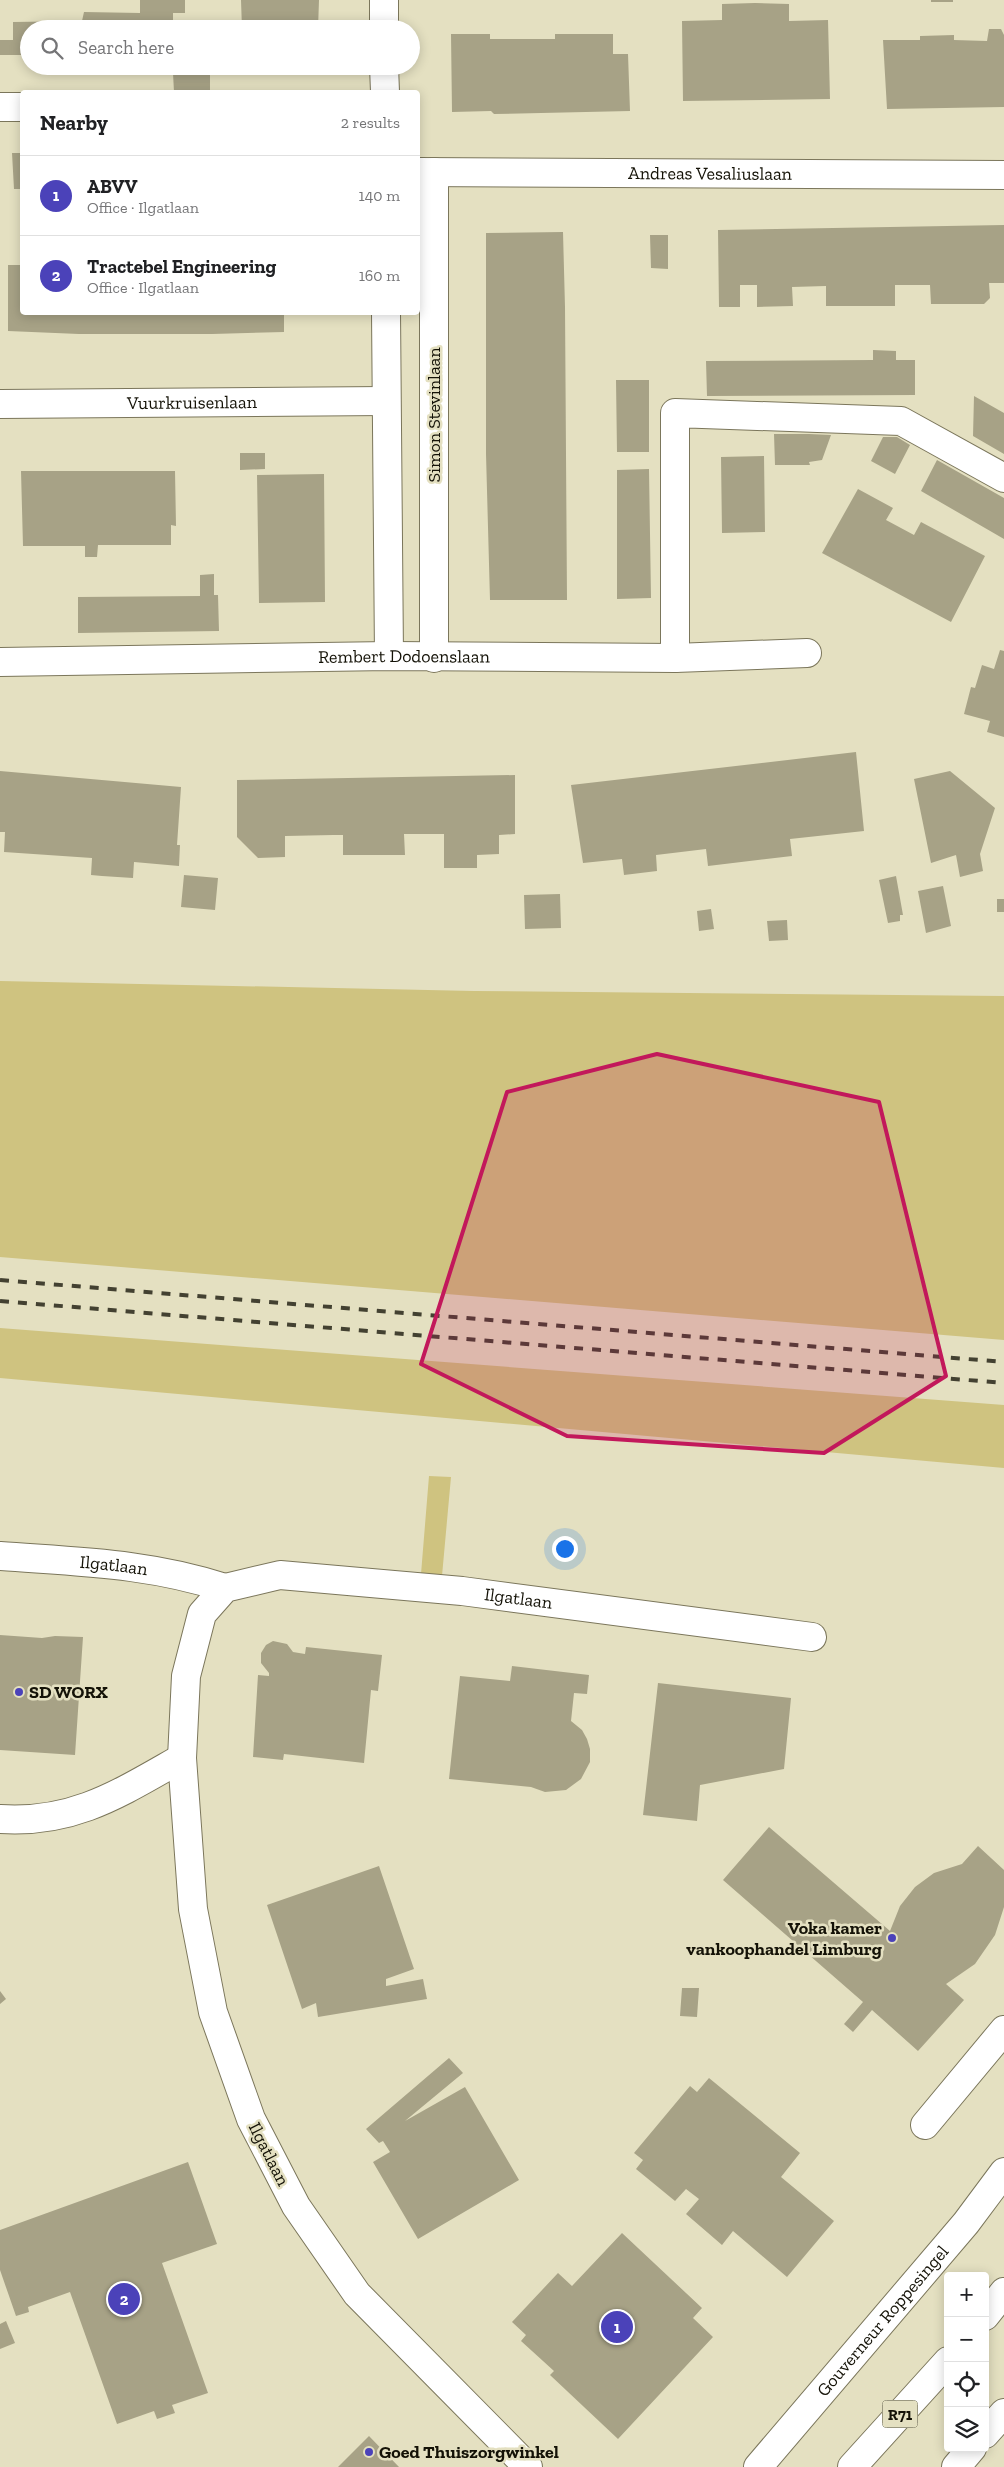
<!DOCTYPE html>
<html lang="en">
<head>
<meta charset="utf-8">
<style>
  :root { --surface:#fff; --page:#f2f2f2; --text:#202124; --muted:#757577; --line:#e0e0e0; --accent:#4b42b9 }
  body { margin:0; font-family:"Zilla Slab",serif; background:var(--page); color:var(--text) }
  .controls { position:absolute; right:15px; bottom:15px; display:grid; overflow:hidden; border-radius:5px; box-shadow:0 2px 12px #0003 }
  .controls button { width:45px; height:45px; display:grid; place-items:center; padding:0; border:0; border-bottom:1px solid var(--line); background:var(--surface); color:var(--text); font:25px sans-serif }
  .you { position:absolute; left:564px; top:1548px; width:18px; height:18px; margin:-12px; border:4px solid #fff; border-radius:50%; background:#1a73e8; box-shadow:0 0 0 8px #1a73e833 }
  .badge { display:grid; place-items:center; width:32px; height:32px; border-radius:50%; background:var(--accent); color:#fff; font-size:16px; font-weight:700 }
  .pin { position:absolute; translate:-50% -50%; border:2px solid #fff; box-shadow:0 1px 5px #0006 }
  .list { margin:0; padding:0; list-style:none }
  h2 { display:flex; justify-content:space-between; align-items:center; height:65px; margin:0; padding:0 20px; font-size:21px }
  h2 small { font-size:16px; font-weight:400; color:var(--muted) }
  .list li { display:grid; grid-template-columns:32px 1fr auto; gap:15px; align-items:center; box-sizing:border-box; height:80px; padding:0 20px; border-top:1px solid var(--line) }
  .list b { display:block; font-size:19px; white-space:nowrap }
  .list p { margin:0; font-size:16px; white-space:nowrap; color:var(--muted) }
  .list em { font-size:16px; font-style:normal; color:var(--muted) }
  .icon { flex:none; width:28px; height:28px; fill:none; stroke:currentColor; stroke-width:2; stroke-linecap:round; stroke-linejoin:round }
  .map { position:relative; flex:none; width:1004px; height:2467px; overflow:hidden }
  .search { position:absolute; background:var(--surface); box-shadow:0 2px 12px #0003; left:20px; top:20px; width:400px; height:55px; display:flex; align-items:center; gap:12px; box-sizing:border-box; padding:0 18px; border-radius:28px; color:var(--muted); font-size:19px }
  .panel { position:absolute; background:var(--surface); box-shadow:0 2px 12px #0003; left:20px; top:90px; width:400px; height:225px; border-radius:5px }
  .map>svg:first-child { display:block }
  .green { fill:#cfc380 }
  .building { fill:#a7a286 }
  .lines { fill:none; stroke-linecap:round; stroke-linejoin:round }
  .minor-casing { stroke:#7b765b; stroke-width:30 }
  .highway-casing { stroke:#7b765b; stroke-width:30 }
  .minor { stroke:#fff; stroke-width:28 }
  .highway { stroke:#fff; stroke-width:28 }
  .rail { stroke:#434131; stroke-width:4; stroke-dasharray:9 9; stroke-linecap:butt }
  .marked { fill:#c2185b; fill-opacity:0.2; stroke:#c2185b; stroke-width:4; stroke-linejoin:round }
  .poi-dot { fill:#4b42b9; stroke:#e4e0c1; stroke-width:2 }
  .labels { text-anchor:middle; stroke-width:5; stroke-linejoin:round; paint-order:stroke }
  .shield { fill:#e4e0c1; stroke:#52503f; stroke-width:1 }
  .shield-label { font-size:16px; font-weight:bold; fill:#141207 }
  .street-label { font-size:18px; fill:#141207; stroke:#e4e0c1 }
  .poi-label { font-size:18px; font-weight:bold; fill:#141207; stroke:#e4e0c1; text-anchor:start }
</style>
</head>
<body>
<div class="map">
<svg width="1004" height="2467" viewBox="0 0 1004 2467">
  <rect width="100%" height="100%" fill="#e4e0c1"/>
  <path class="green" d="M 0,981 L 474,991 L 1004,996 L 1004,1340 L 0,1257 Z
    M 0,1328 L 1004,1405 L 1004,1468 L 0,1378 Z
    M 429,1476 L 451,1477 L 442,1576 L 421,1574 Z"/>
  <path class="building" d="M 140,0 L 185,0 L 185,13 L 173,13 L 173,29 L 29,29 L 29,55 L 0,55 L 0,40 L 13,40 L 13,22 L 82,21 L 84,12 L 140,13 Z
    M 241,0 L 319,0 L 318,29 L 242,29 Z
    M 931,0 L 953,0 L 953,2 L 931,2 Z
    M 755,3 L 789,4 L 789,21 L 828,20 L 830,99 L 683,101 L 682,21 L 722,20 L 722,4 Z
    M 989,29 L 1001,29 L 1004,35 L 1004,107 L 887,109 L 883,40 L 920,40 L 920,36 L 954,35 L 954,40 L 987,41 Z
    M 451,34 L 490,34 L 490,39 L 555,39 L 555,34 L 613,34 L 613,54 L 628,54 L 630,111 L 494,114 L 491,111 L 452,112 Z
    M 210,72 L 210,92 L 174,92 L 173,73 Z
    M 12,153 L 22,153 L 22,189 L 14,189 Z
    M 1004,225 L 1004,283 L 989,283 L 990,298 L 984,304 L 931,304 L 930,285 L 895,285 L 895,306 L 826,306 L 826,286 L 792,287 L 793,306 L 757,307 L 757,285 L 740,285 L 740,307 L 719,307 L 718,230 Z
    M 563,232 L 565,307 L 567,600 L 490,600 L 486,454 L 486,233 Z
    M 650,235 L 668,235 L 668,269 L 651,268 Z
    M 8,265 L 22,265 L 22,312 L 284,312 L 284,332 L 212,334 L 79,334 L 8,331 Z
    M 873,350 L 896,351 L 896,360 L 915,360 L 915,395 L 707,396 L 706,361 L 873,360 Z
    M 616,380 L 649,380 L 649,452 L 617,452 Z
    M 974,396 L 1004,413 L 1004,454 L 973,436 Z
    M 774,434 L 809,434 L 831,435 L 822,460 L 809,462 L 810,465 L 775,465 Z
    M 883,437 L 897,437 L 910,445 L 895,474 L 871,461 Z
    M 240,453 L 265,453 L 265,469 L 240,470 Z
    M 764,456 L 765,532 L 722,533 L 721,457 Z
    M 937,460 L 1004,498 L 1004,539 L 921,491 Z
    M 649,469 L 651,598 L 617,599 L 617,470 Z
    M 21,471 L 175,471 L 176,526 L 171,525 L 171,545 L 98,545 L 97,557 L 85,557 L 85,546 L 23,546 Z
    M 324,474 L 325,602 L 259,603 L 257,475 Z
    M 858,489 L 893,508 L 886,520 L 914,535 L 921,522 L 985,556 L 951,622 L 822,553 Z
    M 214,574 L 214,595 L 218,595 L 219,631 L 78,633 L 78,597 L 200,596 L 200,575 Z
    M 1000,650 L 1004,651 L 1004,737 L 987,732 L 990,721 L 964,714 L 971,687 L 975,688 L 982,665 L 994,669 Z
    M 856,752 L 864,831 L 790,839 L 792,856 L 708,866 L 706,849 L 656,855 L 657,871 L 624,875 L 622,859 L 583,863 L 571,785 Z
    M 0,771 L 181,787 L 177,845 L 180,845 L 179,866 L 134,862 L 133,878 L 102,876 L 91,875 L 92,858 L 4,852 L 5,832 L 0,832 Z
    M 950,771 L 995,808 L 980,854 L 983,871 L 960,877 L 956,855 L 931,863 L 914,779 Z
    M 515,775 L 515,834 L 499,835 L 499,854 L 477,855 L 477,868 L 444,868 L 444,834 L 404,834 L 405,855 L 343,855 L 343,835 L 333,835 L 285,836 L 285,857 L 258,858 L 237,837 L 237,780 Z
    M 184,875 L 218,878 L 215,910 L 181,907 Z
    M 896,876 L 903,915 L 900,915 L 900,921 L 888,923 L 879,880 Z
    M 943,886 L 951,926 L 926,933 L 918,891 Z
    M 560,894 L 561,928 L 525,929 L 524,895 Z
    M 997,899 L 1004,899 L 1004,912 L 997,912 Z
    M 711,909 L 714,929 L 699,931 L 697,911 Z
    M 787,920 L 788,940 L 769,941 L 767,921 Z
    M 0,1635 L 42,1638 L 55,1636 L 83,1637 L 75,1755 L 0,1750 Z
    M 273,1641 L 287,1644 L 293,1652 L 305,1654 L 306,1647 L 382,1655 L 378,1691 L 371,1690 L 364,1763 L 284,1754 L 283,1760 L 253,1757 L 258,1675 L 269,1676 L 269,1673 L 261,1663 L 261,1653 L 266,1645 Z
    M 512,1666 L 589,1675 L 587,1694 L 574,1693 L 571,1721 L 582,1730 L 587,1739 L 590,1749 L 590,1762 L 581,1779 L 566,1790 L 545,1792 L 531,1787 L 449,1779 L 460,1676 L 510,1681 Z
    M 658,1683 L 791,1698 L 784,1769 L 700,1785 L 697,1821 L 643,1815 Z
    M 769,1827 L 890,1931 L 900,1906 L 915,1887 L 934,1873 L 962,1864 L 978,1846 L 1004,1870 L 1004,1907 L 995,1935 L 975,1964 L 946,1984 L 964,2000 L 918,2051 L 872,2010 L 853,2032 L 844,2024 L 863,2002 L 723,1880 Z
    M 379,1866 L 414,1969 L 386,1979 L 386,1986 L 423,1979 L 427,1999 L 318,2017 L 316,2003 L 302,2009 L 267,1905 Z
    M 682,1988 L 699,1988 L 697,2017 L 680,2016 Z
    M 0,1991 L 6,1999 L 0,2004 Z
    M 449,2058 L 463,2073 L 405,2121 L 465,2087 L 519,2180 L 418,2239 L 373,2162 L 390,2152 L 383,2141 L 379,2143 L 366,2129 Z
    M 709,2078 L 800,2153 L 781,2177 L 834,2221 L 787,2277 L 733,2231 L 722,2245 L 686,2214 L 699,2199 L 686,2189 L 675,2201 L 636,2169 L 643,2160 L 634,2153 L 690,2086 L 697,2092 Z
    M 188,2162 L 217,2244 L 162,2263 L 208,2393 L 172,2405 L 175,2413 L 157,2419 L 154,2411 L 117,2424 L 70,2292 L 28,2307 L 29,2312 L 16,2316 L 0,2270 L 0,2230 Z
    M 622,2233 L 702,2308 L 693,2318 L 713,2337 L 618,2439 L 550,2375 L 554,2371 L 521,2341 L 526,2335 L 512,2322 L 558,2273 L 572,2286 Z
    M 6,2321 L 15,2343 L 0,2349 L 0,2324 Z
    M 369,2436 L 399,2467 L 338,2467 Z"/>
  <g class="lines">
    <g class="minor-casing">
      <g id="minor">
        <path d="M 384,0 L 384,29"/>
        <path d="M 384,66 L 385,92"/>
        <path d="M 0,107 L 22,107"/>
        <path id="s1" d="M 418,172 L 1004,175"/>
        <path d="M 386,312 L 389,656"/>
        <path id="s2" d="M 0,404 L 386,401"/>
        <path d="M 434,658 L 434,172"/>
        <path d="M 675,658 L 675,413 L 901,421 L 1004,478"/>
        <path id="s3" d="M 0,662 L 389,656 L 675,658 L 807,653"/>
        <path id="s4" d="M 0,1556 C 79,1562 149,1563 225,1588"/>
        <path d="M 0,1819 C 74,1824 120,1793 182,1758"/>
        <path d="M 925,2125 L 1004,2030"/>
        <path id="s5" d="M 528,2467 L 357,2294 L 296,2206 L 251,2119 L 213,2012 L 193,1909 L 182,1758 L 186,1676 L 202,1614 L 225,1588 L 280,1575 L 462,1591 L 812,1637"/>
        <path id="s6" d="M 758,2467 L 966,2223 L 1004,2172"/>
      </g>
    </g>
    <g class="highway-casing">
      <path id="highway" d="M 985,2316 L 1004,2292
        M 985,2434 L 1004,2413
        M 852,2467 L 948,2361
        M 956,2467 L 972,2448"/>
    </g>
    <use href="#minor" class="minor"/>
    <use href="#highway" class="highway"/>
    <path class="rail" d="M 0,1280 L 1004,1362
      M 0,1301 L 1004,1383"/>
  </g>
  <path class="marked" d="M 657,1054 L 879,1102 L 946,1376 L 824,1453 L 567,1436 L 421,1364 L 507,1092 Z"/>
  <g class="poi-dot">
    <circle cx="19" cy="1692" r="5"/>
    <circle cx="892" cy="1938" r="5"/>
    <circle cx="369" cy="2452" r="5"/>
  </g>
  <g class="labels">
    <rect class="shield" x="882.5" y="2400.5" width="35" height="27" rx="4"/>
    <g class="shield-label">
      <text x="900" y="2420">R71</text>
    </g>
    <g class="street-label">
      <text dy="6" stroke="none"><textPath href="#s1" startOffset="292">Andreas Vesaliuslaan</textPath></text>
      <text dy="6" stroke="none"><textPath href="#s2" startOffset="192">Vuurkruisenlaan</textPath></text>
      <text transform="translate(434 415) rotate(-90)" y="6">Simon Stevinlaan</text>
      <text dy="6" stroke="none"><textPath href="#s3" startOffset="404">Rembert Dodoenslaan</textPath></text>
      <text dy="6" stroke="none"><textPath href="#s4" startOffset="114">Ilgatlaan</textPath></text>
      <text dy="6" stroke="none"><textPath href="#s5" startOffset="1295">Ilgatlaan</textPath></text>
      <text transform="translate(269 2154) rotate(63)" y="6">Ilgatlaan</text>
      <text dy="6" stroke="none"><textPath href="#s6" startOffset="192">Gouverneur Roppesingel</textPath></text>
    </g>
    <g class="poi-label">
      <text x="29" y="1698">SD WORX</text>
      <text x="882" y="1934" text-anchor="end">Voka kamer<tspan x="882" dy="21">vankoophandel Limburg</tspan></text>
      <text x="379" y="2458">Goed Thuiszorgwinkel</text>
    </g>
  </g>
</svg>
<div class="controls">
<button>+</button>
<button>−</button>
<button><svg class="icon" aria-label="locate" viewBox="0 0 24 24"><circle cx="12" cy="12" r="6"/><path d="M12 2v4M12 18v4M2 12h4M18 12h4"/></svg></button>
<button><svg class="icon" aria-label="layers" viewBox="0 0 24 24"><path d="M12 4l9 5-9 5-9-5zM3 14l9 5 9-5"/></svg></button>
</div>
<div class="you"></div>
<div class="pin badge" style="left:617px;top:2327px">1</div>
<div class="pin badge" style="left:124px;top:2299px">2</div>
<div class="search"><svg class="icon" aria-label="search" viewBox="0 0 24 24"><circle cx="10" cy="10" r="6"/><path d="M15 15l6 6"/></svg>Search here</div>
<section class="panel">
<h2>Nearby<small>2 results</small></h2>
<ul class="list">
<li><span class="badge">1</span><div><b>ABVV</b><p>Office · Ilgatlaan</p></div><em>140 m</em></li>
<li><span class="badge">2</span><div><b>Tractebel Engineering</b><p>Office · Ilgatlaan</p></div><em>160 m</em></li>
</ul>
</section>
</div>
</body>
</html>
